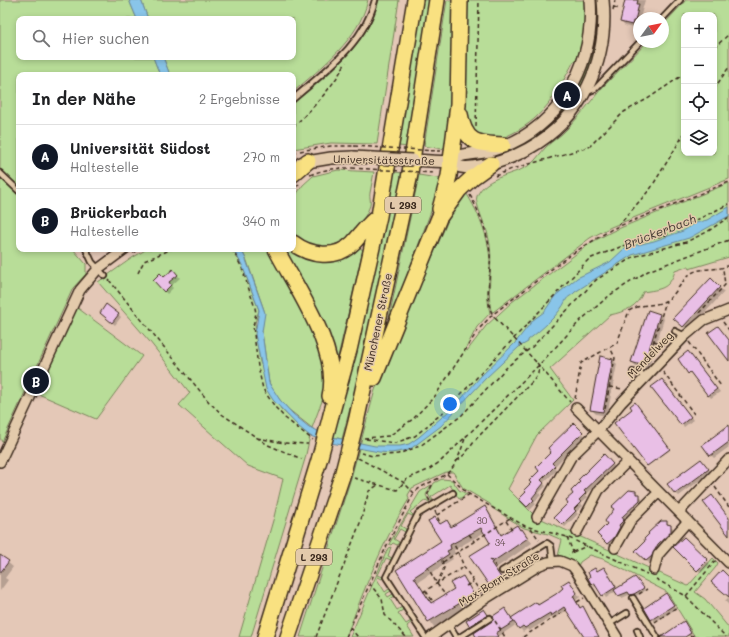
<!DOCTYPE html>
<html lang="de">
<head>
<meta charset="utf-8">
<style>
  :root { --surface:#fff; --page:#f6f6f6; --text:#202124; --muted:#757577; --line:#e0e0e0; --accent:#111827 }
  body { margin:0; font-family:Mali,sans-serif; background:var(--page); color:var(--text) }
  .controls { position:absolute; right:12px; top:12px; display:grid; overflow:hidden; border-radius:8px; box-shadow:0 2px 6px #0003 }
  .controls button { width:36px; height:36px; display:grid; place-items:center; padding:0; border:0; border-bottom:1px solid var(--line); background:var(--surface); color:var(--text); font:20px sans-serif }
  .compass { position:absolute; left:633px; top:12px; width:36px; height:36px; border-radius:50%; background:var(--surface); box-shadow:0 2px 6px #0003; rotate:57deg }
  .you { position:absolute; left:450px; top:404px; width:14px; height:14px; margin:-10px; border:3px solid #fff; border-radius:50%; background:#1a73e8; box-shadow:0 0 0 6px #1a73e833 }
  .badge { display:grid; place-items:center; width:26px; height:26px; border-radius:50%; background:var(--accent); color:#fff; font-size:13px; font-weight:700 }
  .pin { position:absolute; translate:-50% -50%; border:2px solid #fff; box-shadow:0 1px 4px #0006 }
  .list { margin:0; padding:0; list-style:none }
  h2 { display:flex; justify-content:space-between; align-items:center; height:52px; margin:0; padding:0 16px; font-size:17px }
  h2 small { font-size:13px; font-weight:400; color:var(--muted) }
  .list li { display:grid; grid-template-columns:26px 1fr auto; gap:12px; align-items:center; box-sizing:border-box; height:64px; padding:0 16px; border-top:1px solid var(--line) }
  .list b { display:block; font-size:15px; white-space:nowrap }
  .list p { margin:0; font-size:13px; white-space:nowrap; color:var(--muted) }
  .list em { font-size:13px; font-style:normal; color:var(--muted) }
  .icon { flex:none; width:22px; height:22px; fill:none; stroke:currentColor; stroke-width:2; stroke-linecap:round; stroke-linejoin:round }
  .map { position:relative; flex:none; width:729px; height:637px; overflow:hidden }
  .search { position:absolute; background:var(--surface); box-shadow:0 2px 6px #0003; left:16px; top:16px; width:280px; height:44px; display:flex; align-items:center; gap:10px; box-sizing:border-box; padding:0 14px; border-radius:8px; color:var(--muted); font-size:15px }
  .panel { position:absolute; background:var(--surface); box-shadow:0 2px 6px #0003; left:16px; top:72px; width:280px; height:180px; border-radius:8px }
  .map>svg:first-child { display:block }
  .green { fill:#b8dd98; stroke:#7a845b; fill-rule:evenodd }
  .water { fill:#89c5e9; stroke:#6a8798 }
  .shadow { fill:#0003 }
  .building { fill:#e9bfe6; stroke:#3b2a1e }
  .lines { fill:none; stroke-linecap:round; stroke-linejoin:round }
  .service-casing { stroke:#3b2a1e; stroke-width:8 }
  .minor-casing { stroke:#3b2a1e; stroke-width:12 }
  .tertiary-casing { stroke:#3b2a1e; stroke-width:14 }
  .trunk-casing { stroke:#3b2a1e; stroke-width:18 }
  .path { stroke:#3b2a1e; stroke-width:1.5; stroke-dasharray:4 3; stroke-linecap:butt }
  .service { stroke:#e3caab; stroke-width:4.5 }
  .minor { stroke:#e3caab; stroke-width:9 }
  .tertiary { stroke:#e3caab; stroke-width:11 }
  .trunk { stroke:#f9e181; stroke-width:15 }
  .tertiary-bridge-casing { stroke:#3b2a1e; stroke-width:14; stroke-linecap:butt }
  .trunk-bridge-casing { stroke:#3b2a1e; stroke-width:18; stroke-linecap:butt }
  .path-bridge { stroke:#3b2a1e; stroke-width:1.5; stroke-dasharray:4 3; stroke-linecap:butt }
  .tertiary-bridge { stroke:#e3caab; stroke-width:11 }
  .trunk-bridge { stroke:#f9e181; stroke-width:15 }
  .labels { text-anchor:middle; stroke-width:3; stroke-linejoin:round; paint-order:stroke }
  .number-label { font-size:9px; fill:#664f50 }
  .shield { fill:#e3caab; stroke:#6d5a48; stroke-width:1 }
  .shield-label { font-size:10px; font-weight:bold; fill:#3b2a1e }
  .street-label { font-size:11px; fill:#3b2a1e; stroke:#e3caab }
  .water-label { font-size:12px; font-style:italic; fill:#433a32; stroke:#e3caab }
</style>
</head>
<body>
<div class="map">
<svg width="729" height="637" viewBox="0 0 729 637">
  <rect width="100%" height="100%" fill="#e4c8b7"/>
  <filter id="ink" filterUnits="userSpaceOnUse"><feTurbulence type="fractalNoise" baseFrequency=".025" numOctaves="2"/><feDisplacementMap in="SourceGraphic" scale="8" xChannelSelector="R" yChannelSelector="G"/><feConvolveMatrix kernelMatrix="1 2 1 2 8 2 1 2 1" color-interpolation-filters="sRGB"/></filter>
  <g filter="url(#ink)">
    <path class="green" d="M 0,0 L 129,0 L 137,19 L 19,19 L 19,57 L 153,57 L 160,75 L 19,75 L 19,249 L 73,249 L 86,264 L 86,274 L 73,288 L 2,442 L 0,438 Z
      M 141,0 L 368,0 C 359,39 322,67 293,92 L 293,75 L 170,75 L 163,57 L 293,57 L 293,19 L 148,19 Z
      M 379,0 L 399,0 L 377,144 L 331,143 L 293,149 L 293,104 C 326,76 368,45 379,0 Z
      M 422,0 L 432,0 L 408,147 L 399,146 Z
      M 447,0 L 456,0 L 451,137 L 447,145 L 442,149 L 424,146 Z
      M 466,0 L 585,0 L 584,42 L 576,62 L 574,61 C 558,91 545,117 513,133 C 507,136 498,141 490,140 C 484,139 476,134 470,131 L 464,107 Z
      M 594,0 L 600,0 C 599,13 601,30 599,43 C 588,91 556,133 511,153 C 498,158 483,160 469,162 L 470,158 L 533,135 L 590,54 L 595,25 Z
      M 686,0 L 729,0 L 729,179 L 611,227 L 590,238 L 493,312 L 491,311 C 486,286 495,260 488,235 C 486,226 474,203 477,196 C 486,175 515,176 531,164 C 537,159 540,153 546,147 C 553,140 561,136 567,129 C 580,116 590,102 602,88 C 617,72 632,58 647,42 L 663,42 L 663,25 ZM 684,15 L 714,15 L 714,153 L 684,153 Z
      M 338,170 L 374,172 C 373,179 371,186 370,193 C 369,198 372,202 369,208 C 357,238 321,264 293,234 L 293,199 L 303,185 L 313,176 Z
      M 394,172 L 404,173 L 365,350 L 342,439 L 332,437 L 366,306 Z
      M 419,175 L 443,179 L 386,332 Z
      M 729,183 L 729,257 L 689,269 L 689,266 L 675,271 C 669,290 660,289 643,292 C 638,307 624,312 610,315 L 550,369 L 573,400 L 537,435 L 508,489 L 535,516 L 688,586 L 713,558 L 718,563 L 716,567 L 695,592 L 705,599 L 729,628 L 729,637 L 695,637 L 667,592 L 603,559 L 590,555 L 580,562 L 578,566 L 568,559 L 558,556 L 562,540 L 548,534 L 524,528 L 492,508 L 490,504 L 463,488 L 453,472 L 446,472 L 412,488 L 408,495 L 409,499 C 382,542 364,590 346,637 L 300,637 L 351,478 L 375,390 L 458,197 L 465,191 C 480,215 491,241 490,270 C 489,284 486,298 490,313 L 477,327 L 466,348 L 467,351 L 486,326 L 512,302 L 592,242 L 613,231 Z
      M 357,246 L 363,250 L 337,361 L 282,249 Z
      M 147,249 L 233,249 L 242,265 L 259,310 L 255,323 L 260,362 L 281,409 L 310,436 L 305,459 L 251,637 L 239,637 L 274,517 L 283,479 L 248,466 L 179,405 L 190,393 L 150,342 L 98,282 L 132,258 Z
      M 241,249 L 271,249 L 323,349 L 325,393 L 312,428 L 288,409 L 274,393 L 269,383 L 262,332 L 264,310 L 247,261 Z
      M 75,306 L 142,356 L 96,419 L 36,393 Z
      M 442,479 L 452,480 L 459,490 L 467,494 L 459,499 L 450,485 L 431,497 L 433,500 L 432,501 L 428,494 L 434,483 Z
      M 431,485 L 426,495 L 430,503 L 426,500 L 410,512 L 413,515 L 412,516 L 408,514 L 401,526 L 406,529 L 405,532 L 400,529 L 394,539 L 399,542 L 397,545 L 393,543 L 391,545 L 389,544 L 420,492 Z
      M 391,547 L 388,556 L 392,558 L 391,560 L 386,558 L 378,575 L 383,577 L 382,579 L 378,577 L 377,579 L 385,592 L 389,589 L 391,591 L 386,594 L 388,597 L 393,594 L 395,596 L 390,599 L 397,610 L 402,607 L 403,610 L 398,613 L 406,624 L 411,621 L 412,622 L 407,626 L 414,637 L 350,637 L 388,548 Z"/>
    <path class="water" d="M 129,0 L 141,0 L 148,19 L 137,19 Z
      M 153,57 L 163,57 L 170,75 L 160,75 Z
      M 729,207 L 729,216 L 689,238 L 632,255 L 575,292 C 573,295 567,297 566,300 C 560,314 541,330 528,340 L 528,342 L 519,347 L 486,378 L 441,426 L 409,450 L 391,453 L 379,452 L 331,443 L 310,436 L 299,427 L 273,400 L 266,389 L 255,334 L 259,310 L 242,265 L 233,249 L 241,249 L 245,257 L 265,313 L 262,332 L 269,383 L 280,400 L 293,414 L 309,427 L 332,437 L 375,446 L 400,446 L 409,444 L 419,437 L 456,405 L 481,376 L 515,343 L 533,320 L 544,312 L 555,296 L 577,278 L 610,262 L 625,248 L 654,241 L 683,231 L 696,223 L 707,220 Z"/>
    <path class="shadow" d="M 626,0 L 645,0 L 637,29 L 625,26 L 621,22 Z
      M 173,270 L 180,278 L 171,286 L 173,288 L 167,294 L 154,280 L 164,278 Z
      M 711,280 L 724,292 L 688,331 L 675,318 Z
      M 118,314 L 121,317 L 115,325 L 104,315 Z
      M 660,315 L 664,319 L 648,370 L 637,367 L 632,362 Z
      M 691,355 L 720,392 L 711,398 L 679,359 Z
      M 613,360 L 617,364 L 607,416 L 596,414 L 591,409 Z
      M 665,383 L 693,420 L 684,427 L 682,424 Z
      M 636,405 L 670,450 L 648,466 L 633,409 Z
      M 574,424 L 585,436 L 554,467 L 557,470 L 543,483 L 546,486 L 539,493 L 541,495 L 534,502 L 536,504 L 530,510 L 521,499 L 528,492 L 553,452 Z
      M 729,427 L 729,447 L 714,458 L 711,455 Z
      M 604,456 L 615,467 L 586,495 L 588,497 L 581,503 L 583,506 L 576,512 L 578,514 L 565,527 L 555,517 L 570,503 L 574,494 Z
      M 704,463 L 711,472 L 679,496 L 676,493 Z
      M 636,492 L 642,498 L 642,503 L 624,521 L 626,523 L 621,528 L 622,530 L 610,546 L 598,534 Z
      M 484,507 L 489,512 L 503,536 L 517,527 L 527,535 L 532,543 L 496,568 L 506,584 L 495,589 L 490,584 L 492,543 L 485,532 L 454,550 L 455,554 L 451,556 L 453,559 L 418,582 L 432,603 L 455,589 L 462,578 L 478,600 L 434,627 L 397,571 L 442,541 L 435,518 L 441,525 L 447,521 L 453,527 Z
      M 666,522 L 673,528 L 673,534 L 649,563 L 636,551 Z
      M 684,538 L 710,564 L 701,573 L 675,547 Z
      M 0,556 L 13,567 L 5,578 L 8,580 L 0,591 Z
      M 604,568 L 618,589 L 637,581 L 645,591 L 634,597 L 631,594 L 622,598 L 616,591 L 606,598 L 597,585 L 595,587 L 589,579 Z
      M 569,582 L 580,597 L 576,600 L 581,608 L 583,607 L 586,611 L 599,637 L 584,637 L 567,610 L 555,618 L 553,616 L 529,631 L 527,629 L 523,632 L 517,624 L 498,637 L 477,637 L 505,609 L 512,619 L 556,594 Z
      M 666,595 L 676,609 L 655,622 L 645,608 Z
      M 729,597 L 729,605 L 725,601 Z
      M 485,611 L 488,616 L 471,627 L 467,621 Z
      M 684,622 L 693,636 L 661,637 L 661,636 Z"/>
    <path class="building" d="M 625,0 L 638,0 L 637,4 L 639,4 L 635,21 L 633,21 L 632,25 L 620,22 Z
      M 173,269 L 178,275 L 169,282 L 171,285 L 164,292 L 153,280 L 160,273 L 164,277 Z
      M 711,278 L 720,287 L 683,327 L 673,318 Z
      M 106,304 L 119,314 L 112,323 L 100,313 Z
      M 648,310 L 660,314 L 644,366 L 631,362 Z
      M 718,326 L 729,340 L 729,361 L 708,333 Z
      M 688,351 L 717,389 L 708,396 L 690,372 L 688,374 L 678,359 Z
      M 600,356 L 613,359 L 603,412 L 590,410 Z
      M 662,379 L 691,417 L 681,425 L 651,387 Z
      M 635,402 L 670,449 L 647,466 L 614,423 L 632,409 L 630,406 Z
      M 574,423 L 583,432 L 552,463 L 555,466 L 541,480 L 544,483 L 532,498 L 534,500 L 527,507 L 519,499 L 526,492 L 524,490 L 531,483 L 529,481 L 539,471 L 536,467 L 551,452 L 548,448 Z
      M 729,425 L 729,442 L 710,456 L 702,445 Z
      M 604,454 L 613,464 L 584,491 L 586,493 L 579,500 L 581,502 L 574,509 L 576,511 L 562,525 L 554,517 L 568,503 L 566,500 L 573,494 L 571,491 L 580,482 L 578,480 Z
      M 701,459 L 709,469 L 675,494 L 667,484 Z
      M 629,490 L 636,491 L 636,494 L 640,494 L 640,500 L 622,517 L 624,520 L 619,525 L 620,527 L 614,538 L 607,544 L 597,534 L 607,524 L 605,521 L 614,509 L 611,507 Z
      M 712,495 L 729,518 L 729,536 L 703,502 Z
      M 485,506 L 501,535 L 517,525 L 520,530 L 522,529 L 528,538 L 491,563 L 502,579 L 489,585 L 469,556 L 490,543 L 481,528 L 450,545 L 451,549 L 447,551 L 449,554 L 414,577 L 431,603 L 454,589 L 450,583 L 463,576 L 474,595 L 428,622 L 396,570 L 441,541 L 428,521 L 435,517 L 440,524 L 447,520 L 451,527 Z
      M 661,521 L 667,521 L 667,524 L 671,525 L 671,532 L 658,544 L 652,556 L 646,561 L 635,551 L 645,541 L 644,539 L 649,534 L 648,533 Z
      M 684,537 L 708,560 L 697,571 L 673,547 Z
      M 0,555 L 9,561 L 0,573 Z
      M 604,567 L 616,587 L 602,596 L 594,583 L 591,584 L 588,578 L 590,577 L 588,572 L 595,568 L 597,571 Z
      M 722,570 L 729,577 L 729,597 L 711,582 Z
      M 635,577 L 644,588 L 634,594 L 630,595 L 628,592 L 618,596 L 614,590 Z
      M 569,580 L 577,593 L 573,596 L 580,608 L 583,606 L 599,637 L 584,637 L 564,607 L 551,616 L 550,613 L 525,628 L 523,626 L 519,629 L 511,618 L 536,602 L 538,605 L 556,594 L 563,588 L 561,585 Z
      M 666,593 L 674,605 L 651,620 L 644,608 Z
      M 505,608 L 514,622 L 496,633 L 498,637 L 476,637 L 474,633 L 492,621 L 493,616 Z
      M 484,609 L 488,615 L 469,626 L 466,621 Z
      M 684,621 L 691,633 L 685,637 L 661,637 Z"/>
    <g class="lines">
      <g class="service-casing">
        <path id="service" d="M 663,18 L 680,0
          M 587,92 L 595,89 L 640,42
          M 293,99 C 324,72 365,43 375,0
          M 0,173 L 19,191
          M 86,249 L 92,262 L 105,276
          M 675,331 L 685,336
          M 633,372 L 647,376
          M 502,571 L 547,543 L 551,546 L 553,561
          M 633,598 L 657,637
          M 609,624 L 627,613
          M 449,625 L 456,637
          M 637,630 L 640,637
          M 425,637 L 386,577 L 418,514 L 453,493
          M 460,637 L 490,618"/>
      </g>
      <g class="minor-casing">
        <path id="minor" d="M 576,408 L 729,563
          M 0,462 L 80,290 L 98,269 L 125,249
          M 679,512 L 729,459
          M 537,517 L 571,457 L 599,430 L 621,403 L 685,336 L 704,320 L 729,310
          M 577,532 L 599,490 L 628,461
          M 615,548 L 631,520 L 659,492
          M 654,570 L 658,555 L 688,521
          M 431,637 L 482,601 L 540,565 L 548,562 L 560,561 L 572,566 L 576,571 L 617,637"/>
      </g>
      <g class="tertiary-casing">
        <path id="tertiary" d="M 413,160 C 425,160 438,163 450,161 C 454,160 458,156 463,155 C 473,153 484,153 493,150 C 559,130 595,66 590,0
          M 451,161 C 460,171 473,167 485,165 C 500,163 515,156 528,149 C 582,119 609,61 603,0
          M 301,163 L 331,158 L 353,157"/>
      </g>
      <g class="trunk-casing">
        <path id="trunk" d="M 460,114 C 465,143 477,144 503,145
          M 293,174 L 308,161
          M 440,209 L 449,176 L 458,105 L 460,0
          M 293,243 C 310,256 336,260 353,243 C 362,234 368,223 379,216
          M 276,249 C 296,288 341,351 330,396
          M 374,378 L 439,218 L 459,190 L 473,177 L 491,164
          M 331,415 L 349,350 L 379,216 L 415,0
          M 356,422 L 409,179 L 437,0
          M 265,637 L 320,457
          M 288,637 L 342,476"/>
      </g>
      <path class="path" d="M 614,7 L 619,9
        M 613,10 L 615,0
        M 714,48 L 729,34
        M 714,89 L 729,67
        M 476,126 L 479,0
        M 293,127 C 314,107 333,87 346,62
        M 437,151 L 442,151
        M 293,152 L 331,146 L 354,146
        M 310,175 C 324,169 337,168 352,168
        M 495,176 L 512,169 L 589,147 L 624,112 L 649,98 L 684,74
        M 293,192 L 299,184
        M 470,195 C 480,214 488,233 490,254 C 492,274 482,302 495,318
        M 618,226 L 651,188 L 684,134
        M 232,249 L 242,268 L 255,308 L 256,313 L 253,326 L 258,367 L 263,389 L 275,407 L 285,418 L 313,440
        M 133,253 L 141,249
        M 138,273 L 144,261 L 172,249
        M 109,280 L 209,402 L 223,415 L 268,445 L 302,459
        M 699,313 L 725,285 L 723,269
        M 723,322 L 729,330
        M 654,341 L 665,345
        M 689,342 L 721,386
        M 537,363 L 570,402
        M 647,363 L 666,301
        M 663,372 L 694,414
        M 610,387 L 623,389
        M 575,399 L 581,363 L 617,343 L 629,311 C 640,303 654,307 665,301 C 675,297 681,281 690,274 C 701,266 717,272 729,265
        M 605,409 L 615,358 L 610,347
        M 257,438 L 284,443 L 308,444
        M 364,438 L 389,436 L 413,419 L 435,396 L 479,329 L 492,315 L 570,255 L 612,229 L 729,182
        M 366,439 L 395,443 L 415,436 L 447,409 L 589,259 L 628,244 L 666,235 L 729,204
        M 361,453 L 373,456 L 398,454 L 420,446 L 461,416 L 508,366 L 532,347 L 596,280 L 633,257 L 686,242 L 707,232 L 729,217
        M 358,458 L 403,482 L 414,493 C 422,484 436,481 446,474 C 457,467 461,449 466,436
        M 457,461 L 465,454 L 477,438 L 534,380 L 538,374 L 539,365
        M 447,474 L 467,493 L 525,526 L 567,537 L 647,574
        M 354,478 L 397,490 L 407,479 L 428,470 L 440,462 L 539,365 L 581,320 L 610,295 L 648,271 L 729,240
        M 715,487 L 729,507
        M 430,501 L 427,496 L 433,483
        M 435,511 L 440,523
        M 437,515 L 470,494
        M 506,521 L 512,530
        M 531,528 L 539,540
        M 469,534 L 474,541
        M 567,537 L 573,552 L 569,555
        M 573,552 L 587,546
        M 490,561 L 492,560 L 497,569
        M 443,562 L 458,552 L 453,543
        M 427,566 L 437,584 L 444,568 L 441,557
        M 656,579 L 686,596 L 726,637
        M 369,583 L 382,599 L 385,615 L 406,637
        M 437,584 L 446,596
        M 466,586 L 473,582
        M 426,591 L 434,603
        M 423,592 L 464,567
        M 481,593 L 464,567 L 458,552 L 510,518
        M 639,594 L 647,589
        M 686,596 L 716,560
        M 577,602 L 584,598
        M 495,621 L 505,637
        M 655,622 L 677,607
        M 350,628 L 358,637
        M 316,637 L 360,523 L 369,491 L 378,485
        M 346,637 L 387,545 L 414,493
        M 523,637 L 566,610
        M 690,637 L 694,635"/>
      <use href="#service" class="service"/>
      <use href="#minor" class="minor"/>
      <use href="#tertiary" class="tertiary"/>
      <use href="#trunk" class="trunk"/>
      <g class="tertiary-bridge-casing">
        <path id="tertiary-bridge" d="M 353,157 L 413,160"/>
      </g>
      <g class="trunk-bridge-casing">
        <path id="trunk-bridge" d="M 320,457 L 331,415
          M 342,476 L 356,422"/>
      </g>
      <path class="path-bridge" d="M 354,146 L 437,151
        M 352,168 L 435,173
        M 495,318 L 537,363"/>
      <use href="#tertiary-bridge" class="tertiary-bridge"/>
      <use href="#trunk-bridge" class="trunk-bridge"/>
    </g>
  </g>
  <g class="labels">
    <g class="number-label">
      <text x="482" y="524">30</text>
      <text x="500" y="546">34</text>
    </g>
    <g class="shield">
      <rect x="385" y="197" width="36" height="16" rx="3"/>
      <rect x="296" y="549" width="36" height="16" rx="3"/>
    </g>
    <g class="shield-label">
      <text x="403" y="209">L 293</text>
      <text x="314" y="561">L 293</text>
    </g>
    <g class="street-label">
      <text transform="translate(384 160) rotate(1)" y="4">Universitätsstraße</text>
      <text transform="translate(378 322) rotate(-78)" y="4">Münchener Straße</text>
      <text transform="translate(650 355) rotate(-46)" y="4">Mendelweg</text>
      <text transform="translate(499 579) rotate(-32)" y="4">Max-Born-Straße</text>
    </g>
    <g class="water-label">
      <text transform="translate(660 232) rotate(-21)" y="4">Brückerbach</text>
    </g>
  </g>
</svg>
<div class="controls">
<button>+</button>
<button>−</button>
<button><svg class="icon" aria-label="locate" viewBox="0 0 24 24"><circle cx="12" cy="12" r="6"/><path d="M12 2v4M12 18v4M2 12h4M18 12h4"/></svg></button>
<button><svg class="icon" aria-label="layers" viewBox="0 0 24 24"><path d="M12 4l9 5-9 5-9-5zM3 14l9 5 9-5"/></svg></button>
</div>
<svg class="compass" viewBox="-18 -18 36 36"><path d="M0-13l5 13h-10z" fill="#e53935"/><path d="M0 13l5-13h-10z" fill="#757577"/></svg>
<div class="you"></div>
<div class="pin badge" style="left:567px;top:95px">A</div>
<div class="pin badge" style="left:36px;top:381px">B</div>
<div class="search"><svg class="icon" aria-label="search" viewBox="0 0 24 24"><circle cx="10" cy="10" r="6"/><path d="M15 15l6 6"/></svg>Hier suchen</div>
<section class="panel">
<h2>In der Nähe<small>2 Ergebnisse</small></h2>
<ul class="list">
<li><span class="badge">A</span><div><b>Universität Südost</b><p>Haltestelle</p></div><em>270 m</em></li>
<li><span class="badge">B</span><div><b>Brückerbach</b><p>Haltestelle</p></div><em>340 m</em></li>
</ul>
</section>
</div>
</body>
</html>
